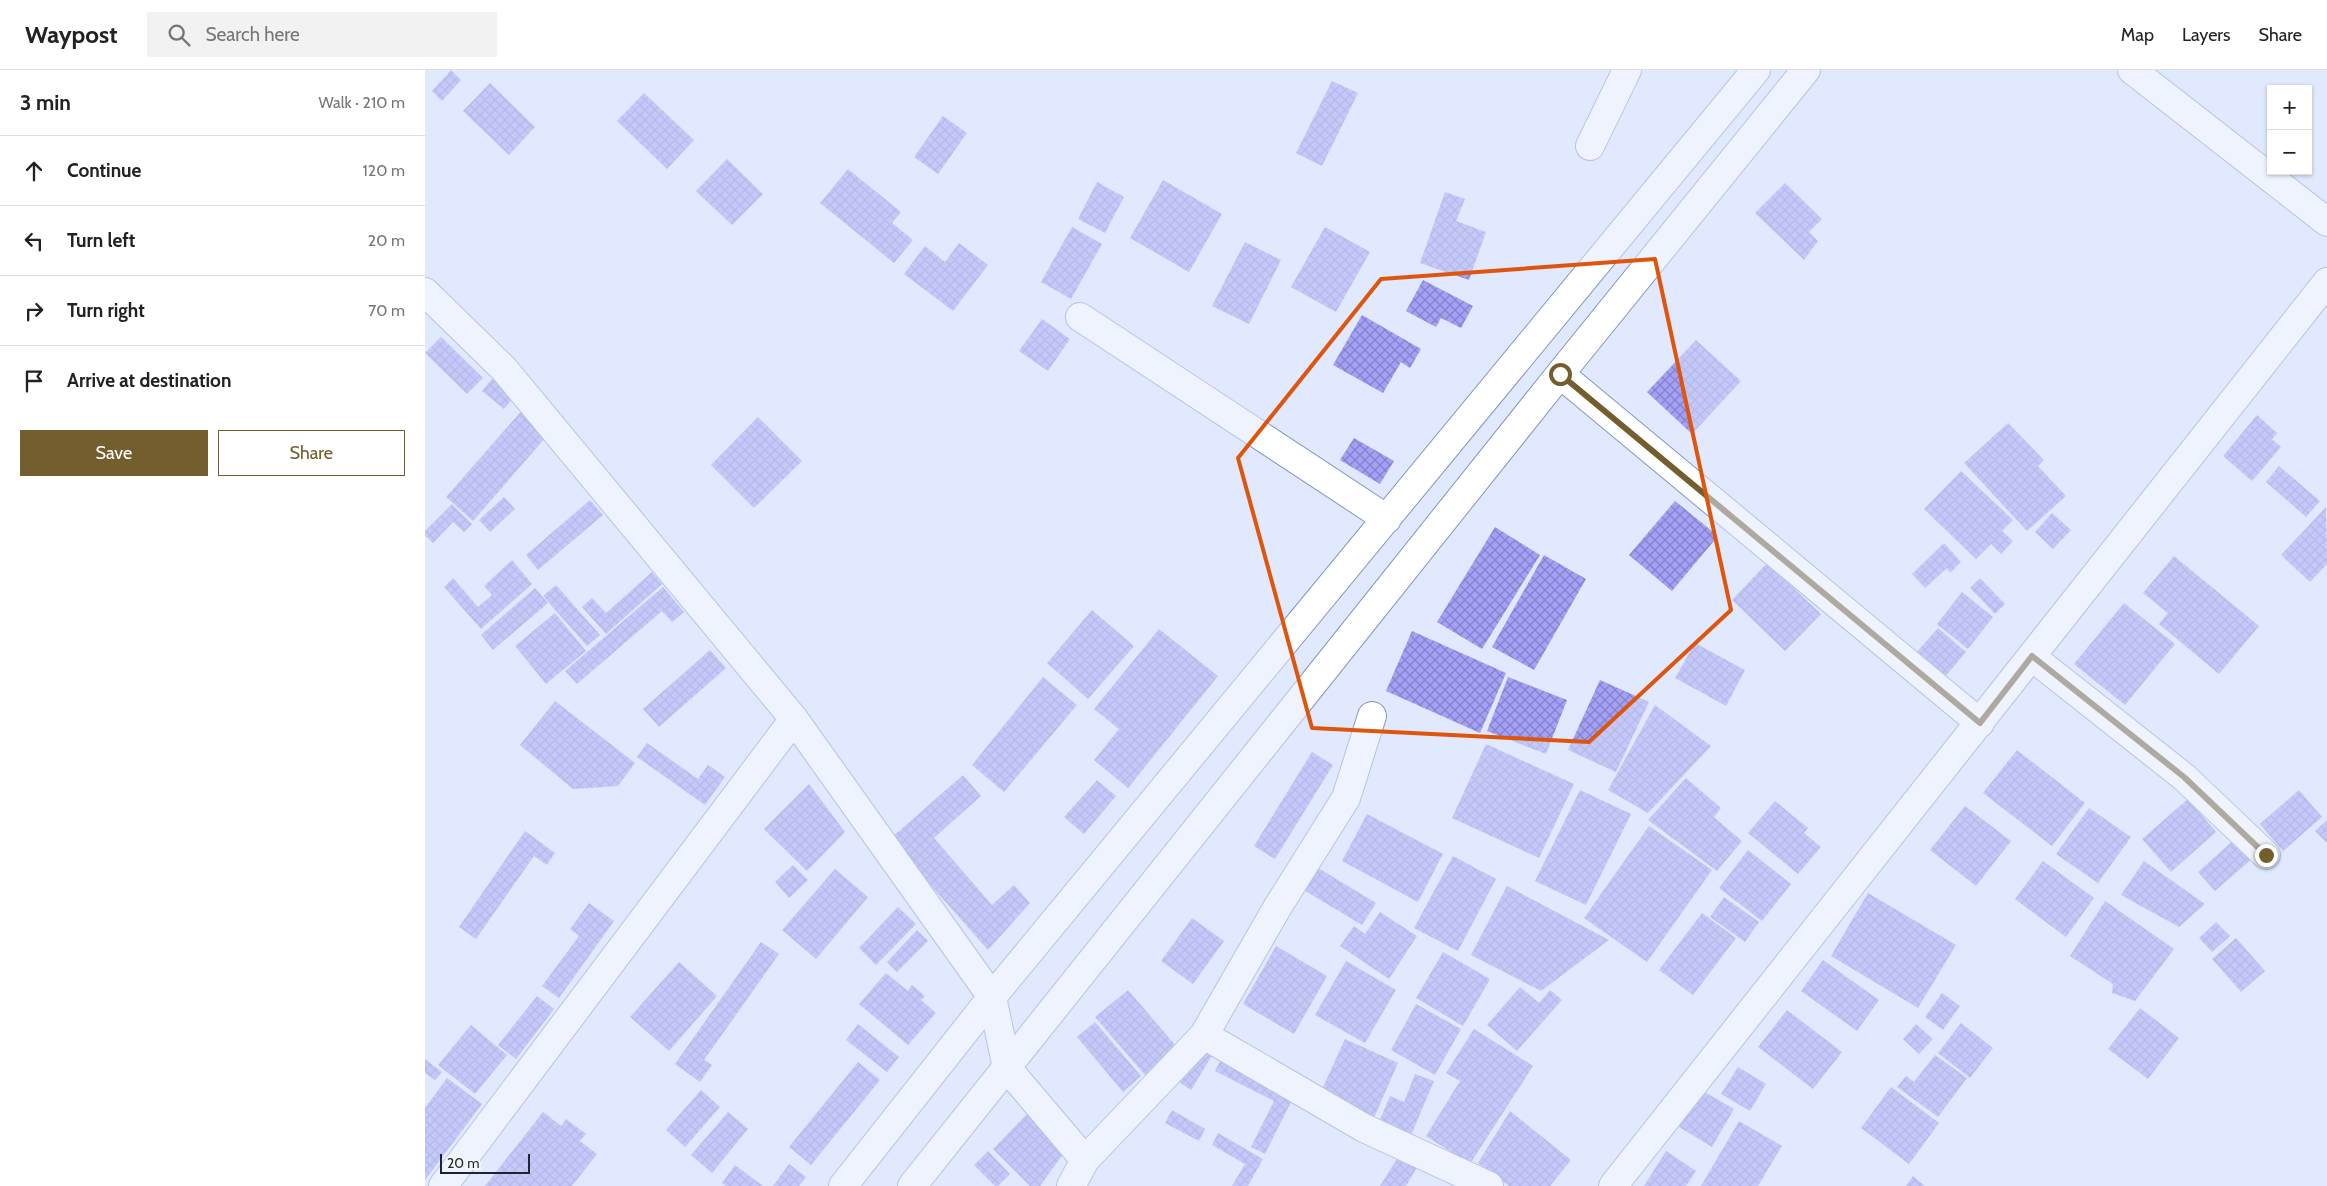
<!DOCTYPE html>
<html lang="en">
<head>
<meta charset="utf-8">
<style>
  :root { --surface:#fff; --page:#f2f2f2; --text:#222; --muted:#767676; --line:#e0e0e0; --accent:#745e2e }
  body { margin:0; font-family:Cabin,sans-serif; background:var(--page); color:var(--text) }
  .controls { position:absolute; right:15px; top:15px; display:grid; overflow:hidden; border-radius:0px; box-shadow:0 1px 4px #0004 }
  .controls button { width:45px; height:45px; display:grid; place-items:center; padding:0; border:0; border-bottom:1px solid var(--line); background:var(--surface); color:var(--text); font:25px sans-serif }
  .scale { position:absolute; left:15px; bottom:12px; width:90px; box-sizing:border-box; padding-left:5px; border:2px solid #1c2436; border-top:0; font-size:14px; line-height:18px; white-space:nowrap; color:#1c2436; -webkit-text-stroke:4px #f6f6f6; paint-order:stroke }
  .stop { position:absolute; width:15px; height:15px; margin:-11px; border:4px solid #745e2e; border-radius:50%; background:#fff }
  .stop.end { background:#745e2e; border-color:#fff; box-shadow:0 1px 5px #0008 }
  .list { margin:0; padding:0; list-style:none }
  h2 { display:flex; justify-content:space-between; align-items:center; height:65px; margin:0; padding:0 20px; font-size:21px }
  h2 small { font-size:16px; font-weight:400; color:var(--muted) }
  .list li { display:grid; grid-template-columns:32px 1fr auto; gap:15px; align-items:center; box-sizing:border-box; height:70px; padding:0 20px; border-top:1px solid var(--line) }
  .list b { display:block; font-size:19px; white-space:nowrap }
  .list em { font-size:16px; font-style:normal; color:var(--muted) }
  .actions { display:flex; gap:10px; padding:15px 20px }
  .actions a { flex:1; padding:11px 0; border:1px solid var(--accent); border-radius:0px; text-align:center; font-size:18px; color:var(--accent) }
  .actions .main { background:var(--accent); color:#fff }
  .icon { flex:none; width:28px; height:28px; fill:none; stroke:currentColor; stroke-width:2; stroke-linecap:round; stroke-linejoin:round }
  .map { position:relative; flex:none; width:1902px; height:1116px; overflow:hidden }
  header { display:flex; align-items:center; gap:30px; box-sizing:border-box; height:70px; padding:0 25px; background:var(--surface); border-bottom:1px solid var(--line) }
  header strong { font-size:24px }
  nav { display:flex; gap:28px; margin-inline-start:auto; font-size:18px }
  .search { width:350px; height:45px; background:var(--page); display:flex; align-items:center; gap:12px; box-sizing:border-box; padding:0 18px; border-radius:0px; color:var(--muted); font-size:19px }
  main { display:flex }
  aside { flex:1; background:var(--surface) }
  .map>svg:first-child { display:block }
  .building { fill:url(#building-cross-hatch) }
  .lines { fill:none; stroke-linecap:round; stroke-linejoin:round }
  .street-casing { stroke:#8197c3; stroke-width:30 }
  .street { stroke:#fff; stroke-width:28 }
  .route { stroke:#745e2e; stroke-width:6 }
  .marked { fill:none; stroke:#de560e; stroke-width:4; stroke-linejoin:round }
</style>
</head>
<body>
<header>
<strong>Waypost</strong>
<div class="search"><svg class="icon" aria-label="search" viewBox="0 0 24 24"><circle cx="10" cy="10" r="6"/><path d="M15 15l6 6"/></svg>Search here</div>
<nav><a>Map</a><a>Layers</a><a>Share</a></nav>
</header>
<main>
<aside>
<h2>3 min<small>Walk · 210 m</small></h2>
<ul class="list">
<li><svg class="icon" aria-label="ahead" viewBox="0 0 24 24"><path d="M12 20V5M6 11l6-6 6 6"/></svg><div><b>Continue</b></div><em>120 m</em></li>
<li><svg class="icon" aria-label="left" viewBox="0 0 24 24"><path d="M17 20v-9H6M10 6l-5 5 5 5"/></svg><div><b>Turn left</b></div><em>20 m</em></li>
<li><svg class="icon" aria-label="right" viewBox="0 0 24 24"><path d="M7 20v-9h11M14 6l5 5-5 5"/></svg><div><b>Turn right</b></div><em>70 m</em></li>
<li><svg class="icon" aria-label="arrive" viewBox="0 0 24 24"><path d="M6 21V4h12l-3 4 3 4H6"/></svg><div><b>Arrive at destination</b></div></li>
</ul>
<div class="actions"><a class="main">Save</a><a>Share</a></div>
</aside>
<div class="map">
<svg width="1902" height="1116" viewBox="0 0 1902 1116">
  <defs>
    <pattern id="building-cross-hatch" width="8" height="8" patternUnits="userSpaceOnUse" patternTransform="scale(1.25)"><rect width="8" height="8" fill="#a3a0f6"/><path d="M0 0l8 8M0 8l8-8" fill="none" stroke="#8482c8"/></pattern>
  </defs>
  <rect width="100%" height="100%" fill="#e0e9fd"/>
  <path class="building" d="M 26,0 L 36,10 L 17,31 L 7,21 Z
    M 907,11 L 933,23 L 897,96 L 871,83 Z
    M 65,13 L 110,57 L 84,85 L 38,41 Z
    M 219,23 L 269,70 L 242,99 L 192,51 Z
    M 518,46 L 542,63 L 513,104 L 489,87 Z
    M 302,89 L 338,124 L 307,155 L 271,121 Z
    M 423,99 L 476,142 L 467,153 L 488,170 L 469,193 L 395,133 Z
    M 738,110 L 797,144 L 764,202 L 705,168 Z
    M 672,112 L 699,127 L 680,163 L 653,149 Z
    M 1360,113 L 1397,149 L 1384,162 L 1393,171 L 1379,190 L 1330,143 Z
    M 1020,122 L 1040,129 L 1031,151 L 1061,162 L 1044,210 L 995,193 Z
    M 647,157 L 677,174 L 646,229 L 616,212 Z
    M 900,157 L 945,182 L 911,242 L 866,217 Z
    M 820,172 L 856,190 L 824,254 L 787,236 Z
    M 534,173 L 563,195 L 528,241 L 479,204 L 500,176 L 520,192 Z
    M 998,210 L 1048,236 L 1036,258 L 1016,248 L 1011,257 L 981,241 Z
    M 937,245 L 996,279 L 985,298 L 976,292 L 958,323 L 908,295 Z
    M 617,249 L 645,269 L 623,301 L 594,281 Z
    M 16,267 L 58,308 L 42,324 L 0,283 Z
    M 1271,270 L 1316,311 L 1267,364 L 1222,322 Z
    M 70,305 L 92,323 L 79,339 L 57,321 Z
    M 100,337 L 127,360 L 48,451 L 21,427 Z
    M 1832,345 L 1852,363 L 1847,369 L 1856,377 L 1827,411 L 1798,386 Z
    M 333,347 L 377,391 L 329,438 L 286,395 Z
    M 1583,353 L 1619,390 L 1613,396 L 1641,426 L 1602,461 L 1539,393 Z
    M 929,368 L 969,391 L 955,414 L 915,390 Z
    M 1854,396 L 1895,431 L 1881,447 L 1841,412 Z
    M 1536,401 L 1588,450 L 1577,461 L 1588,471 L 1576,484 L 1566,474 L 1551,489 L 1499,439 Z
    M 79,427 L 90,439 L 65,462 L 54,450 Z
    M 165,430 L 178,445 L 113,500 L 101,485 Z
    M 1250,431 L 1293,466 L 1247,521 L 1204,485 Z
    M 27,434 L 47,454 L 39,462 L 28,452 L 8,473 L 0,465 L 0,461 Z
    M 1901,437 L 1902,494 L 1885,512 L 1856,485 Z
    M 1627,443 L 1646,460 L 1628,479 L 1610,462 Z
    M 1070,457 L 1115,485 L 1057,579 L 1012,552 Z
    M 1519,473 L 1536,492 L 1525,503 L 1522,498 L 1500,518 L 1487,504 Z
    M 1119,485 L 1161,509 L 1109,600 L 1067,577 Z
    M 1749,486 L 1834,556 L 1794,604 L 1734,554 L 1743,543 L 1718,523 Z
    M 87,490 L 107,514 L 56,559 L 19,517 L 28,508 L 53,537 L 67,525 L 59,516 Z
    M 1342,493 L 1396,544 L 1360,581 L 1307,530 Z
    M 227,502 L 237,514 L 181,564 L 157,537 L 167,528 L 181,543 Z
    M 1555,508 L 1580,534 L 1570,544 L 1545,518 Z
    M 131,515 L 175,565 L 162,576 L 118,526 Z
    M 238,517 L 259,542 L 247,552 L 237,541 L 152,614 L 140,601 Z
    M 110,518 L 123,533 L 68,580 L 56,565 Z
    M 1537,522 L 1568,547 L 1543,579 L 1512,554 Z
    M 1699,533 L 1750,574 L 1700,635 L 1649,594 Z
    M 667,540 L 709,576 L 663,629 L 622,593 Z
    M 130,543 L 161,581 L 121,614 L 90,576 Z
    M 1513,558 L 1541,582 L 1519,608 L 1490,584 Z
    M 734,559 L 793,606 L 703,718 L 669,690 L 694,659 L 669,639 Z
    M 987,561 L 1081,603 L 1055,663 L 961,621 Z
    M 1270,573 L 1320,600 L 1301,636 L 1250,608 Z
    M 285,580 L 301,598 L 234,657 L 218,639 Z
    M 618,607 L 652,635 L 579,722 L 547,695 Z
    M 1083,607 L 1142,630 L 1121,684 L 1062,661 Z
    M 1175,610 L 1224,632 L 1191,702 L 1143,680 Z
    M 130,631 L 210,693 L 193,716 L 148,719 L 95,675 Z
    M 1230,635 L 1286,676 L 1223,743 L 1183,720 Z
    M 222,673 L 273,709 L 283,695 L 300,707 L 280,735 L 212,687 Z
    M 1061,674 L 1149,714 L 1114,788 L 1027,748 Z
    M 1592,680 L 1660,733 L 1627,776 L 1558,723 Z
    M 887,682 L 908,695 L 850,789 L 829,776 Z
    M 538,705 L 556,726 L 509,768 L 567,835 L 589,815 L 605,833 L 563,880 L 465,769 Z
    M 1261,708 L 1296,738 L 1289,747 L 1317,771 L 1292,801 L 1223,750 Z
    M 672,710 L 691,726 L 659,764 L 639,747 Z
    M 384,714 L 420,762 L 382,801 L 339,759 Z
    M 1155,720 L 1206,744 L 1161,835 L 1110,811 Z
    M 1874,720 L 1897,747 L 1858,781 L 1835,754 Z
    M 1763,729 L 1791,762 L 1746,802 L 1717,769 Z
    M 1350,731 L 1383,758 L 1379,763 L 1396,777 L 1373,804 L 1323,763 Z
    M 1540,736 L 1586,771 L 1551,816 L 1505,780 Z
    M 1664,738 L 1706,767 L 1673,813 L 1631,784 Z
    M 942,744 L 1018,784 L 993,832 L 917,791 Z
    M 1902,750 L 1902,773 L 1890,761 Z
    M 1224,756 L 1287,800 L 1222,892 L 1159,848 Z
    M 100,761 L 130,783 L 122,795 L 109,786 L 51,869 L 34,857 Z
    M 1811,768 L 1829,787 L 1790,821 L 1773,802 Z
    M 1323,780 L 1366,814 L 1337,851 L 1294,818 Z
    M 1028,786 L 1071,809 L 1033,881 L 989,858 Z
    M 1618,791 L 1669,828 L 1641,867 L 1590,829 Z
    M 1719,791 L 1780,834 L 1754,857 L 1696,825 Z
    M 368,795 L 383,810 L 364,828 L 350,812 Z
    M 890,796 L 951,833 L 937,855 L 877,819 Z
    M 410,799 L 443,827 L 391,889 L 357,860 Z
    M 1082,816 L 1184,870 L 1116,921 L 1046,885 Z
    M 1443,823 L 1531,875 L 1493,938 L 1406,886 Z
    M 1299,827 L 1334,852 L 1320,872 L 1285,847 Z
    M 1680,831 L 1749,879 L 1710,931 L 1687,923 L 1688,914 L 1645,886 Z
    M 164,833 L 189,851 L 134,928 L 117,916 L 154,866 L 145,859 Z
    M 473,837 L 491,854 L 451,895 L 434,878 Z
    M 955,842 L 992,866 L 964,909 L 915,876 L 929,856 L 940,864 Z
    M 1277,843 L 1311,868 L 1268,925 L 1234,900 Z
    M 767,848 L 799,871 L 768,914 L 736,891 Z
    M 1791,852 L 1805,866 L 1787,882 L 1774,868 Z
    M 492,860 L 503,871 L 472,902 L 462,892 Z
    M 1811,868 L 1840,901 L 1816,922 L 1787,889 Z
    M 336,872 L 354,884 L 279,990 L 287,995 L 275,1012 L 250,994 Z
    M 851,876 L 902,906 L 869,964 L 818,934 Z
    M 1018,882 L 1065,909 L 1038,956 L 991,928 Z
    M 1398,890 L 1454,930 L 1432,961 L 1376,921 Z
    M 921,891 L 971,920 L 940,973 L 890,945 Z
    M 254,892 L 292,926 L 244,981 L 205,947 Z
    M 461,903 L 483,921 L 487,915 L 500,926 L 496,930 L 511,943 L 483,975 L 434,934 Z
    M 1095,917 L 1114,933 L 1125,920 L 1137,930 L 1092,981 L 1062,955 Z
    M 703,920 L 752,977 L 720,1005 L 670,947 Z
    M 1517,923 L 1535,936 L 1518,960 L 1500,947 Z
    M 112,926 L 129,939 L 91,989 L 73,975 Z
    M 991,934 L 1036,959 L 1010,1005 L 966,980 Z
    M 1715,938 L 1754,968 L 1723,1009 L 1683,979 Z
    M 1362,940 L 1417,982 L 1388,1019 L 1333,977 Z
    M 670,952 L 716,1006 L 698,1022 L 652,967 Z
    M 1536,953 L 1568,978 L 1545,1008 L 1513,983 Z
    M 433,954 L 474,987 L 462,1002 L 421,970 Z
    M 1491,954 L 1508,969 L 1494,984 L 1478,969 Z
    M 46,955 L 82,985 L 50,1024 L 13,995 Z
    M 1049,959 L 1108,996 L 1045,1094 L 1001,1066 L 1035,1011 L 1021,1003 Z
    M 920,969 L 973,993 L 948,1050 L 894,1026 Z
    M 776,977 L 788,984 L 766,1020 L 754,1012 Z
    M 1510,985 L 1542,1008 L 1513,1047 L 1472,1017 L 1481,1006 L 1489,1012 Z
    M 0,989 L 17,1002 L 10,1010 L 0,1003 Z
    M 796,989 L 869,1026 L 840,1084 L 826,1077 L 849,1031 L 790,1001 Z
    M 433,992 L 455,1010 L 386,1095 L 364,1077 Z
    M 1313,997 L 1341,1014 L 1325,1041 L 1296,1024 Z
    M 990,1004 L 1009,1011 L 984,1070 L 952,1057 L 965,1026 L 979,1032 Z
    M 22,1008 L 57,1034 L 0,1110 L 0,1038 Z
    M 1466,1017 L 1514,1053 L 1484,1094 L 1436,1058 Z
    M 276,1020 L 295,1037 L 260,1077 L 241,1060 Z
    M 1276,1020 L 1309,1039 L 1287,1077 L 1254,1057 Z
    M 747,1040 L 780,1059 L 774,1071 L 740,1053 Z
    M 1085,1041 L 1146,1090 L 1125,1116 L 1084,1116 L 1053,1093 Z
    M 118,1042 L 136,1056 L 141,1049 L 161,1064 L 155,1071 L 172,1084 L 147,1116 L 60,1116 Z
    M 303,1042 L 323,1059 L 287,1103 L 266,1085 Z
    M 603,1043 L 639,1083 L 615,1116 L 605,1116 L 568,1079 Z
    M 1314,1051 L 1357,1076 L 1333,1116 L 1276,1116 Z
    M 793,1063 L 838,1089 L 823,1116 L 807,1116 L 820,1094 L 787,1075 Z
    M 563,1081 L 585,1104 L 573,1116 L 570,1116 L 549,1095 Z
    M 1241,1081 L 1271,1101 L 1261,1116 L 1219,1116 Z
    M 976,1082 L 994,1094 L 981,1116 L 955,1116 Z
    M 364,1094 L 381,1107 L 374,1116 L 348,1116 Z
    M 310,1095 L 338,1116 L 301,1116 L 297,1113 Z
    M 1488,1106 L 1500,1116 L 1481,1116 Z"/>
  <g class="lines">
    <g class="street-casing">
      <path id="street" d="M 1707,0 L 1902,152
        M 1165,76 L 1202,0
        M 0,222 L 79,299 L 369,649 L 567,927 L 582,998 L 660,1090 L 646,1116
        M 655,247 L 962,449
        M 1135,304 L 1555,653
        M 1607,587 L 1759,707 L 1841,785
        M 779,965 L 852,838 L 921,728 L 947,646
        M 660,1090 L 779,965 L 939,1058 L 1064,1116
        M 18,1116 L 369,649
        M 418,1116 L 567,927 L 1331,0
        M 487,1116 L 1135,304 L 1381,0
        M 1188,1116 L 1902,212"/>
    </g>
    <use href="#street" class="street"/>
  </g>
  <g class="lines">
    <path class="route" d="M 1135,304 L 1555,653 L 1607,586 L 1759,707 L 1841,785"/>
  </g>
  <path d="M0 0H1902V1116H0ZM 1230,189 L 1306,540 L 1164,672 L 887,658 L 813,388 L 956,209 Z" fill="#e0e9fd" fill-opacity=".55" fill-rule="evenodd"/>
  <path class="marked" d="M 1230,189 L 1306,540 L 1164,672 L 887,658 L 813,388 L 956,209 Z"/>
</svg>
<div class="controls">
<button>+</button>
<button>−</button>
</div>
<div class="scale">20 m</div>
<div class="stop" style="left:1135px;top:304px"></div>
<div class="stop end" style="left:1841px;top:785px"></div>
</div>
</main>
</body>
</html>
